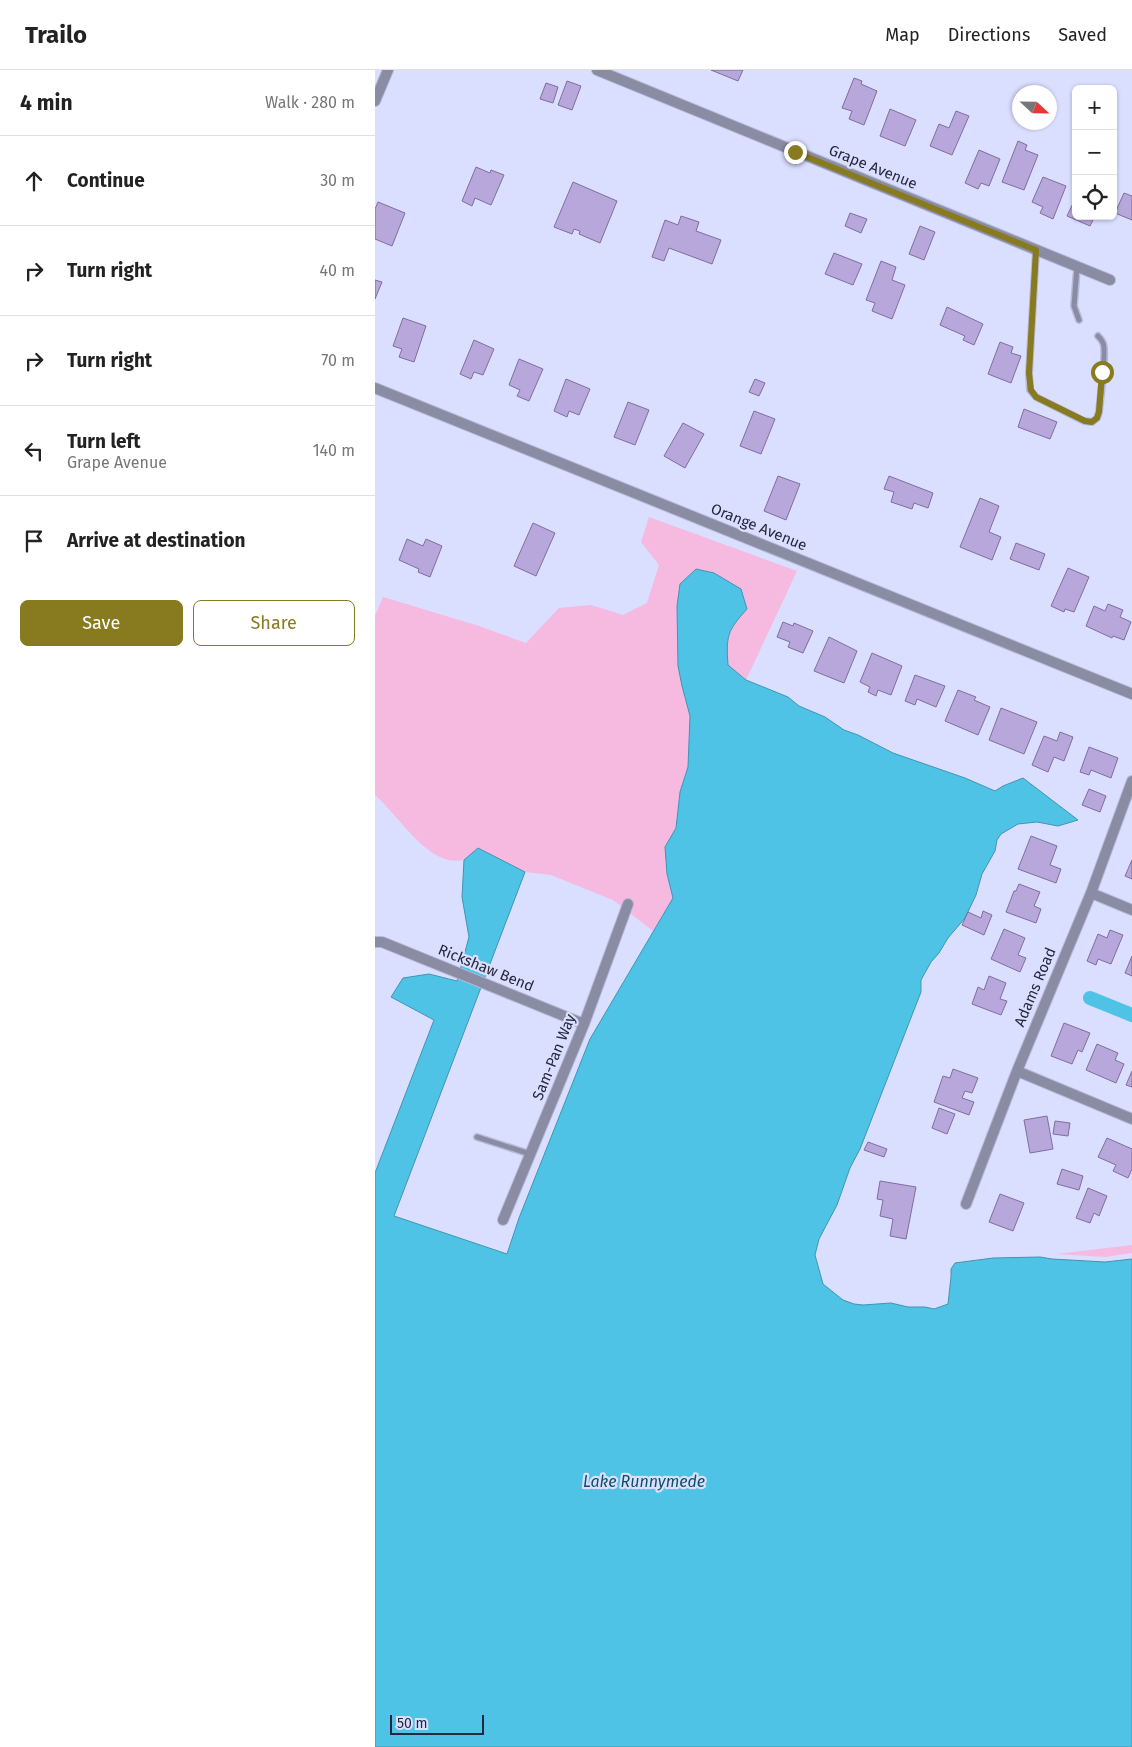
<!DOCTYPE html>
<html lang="en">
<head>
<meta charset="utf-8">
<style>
  :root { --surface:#fff; --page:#f2f2f2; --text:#222; --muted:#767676; --line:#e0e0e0; --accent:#877a1f }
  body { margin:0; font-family:"Fira Sans",sans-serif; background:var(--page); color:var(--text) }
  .controls { position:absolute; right:15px; top:15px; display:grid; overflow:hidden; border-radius:8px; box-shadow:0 1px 4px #0004 }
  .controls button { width:45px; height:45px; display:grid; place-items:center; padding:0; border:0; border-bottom:1px solid var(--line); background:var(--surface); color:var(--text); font:25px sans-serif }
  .compass { position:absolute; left:637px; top:15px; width:45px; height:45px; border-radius:50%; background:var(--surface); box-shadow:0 1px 4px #0004; rotate:112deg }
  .scale { position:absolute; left:15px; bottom:12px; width:94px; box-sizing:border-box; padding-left:5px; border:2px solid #26273c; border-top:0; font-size:14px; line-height:18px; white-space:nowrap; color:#26273c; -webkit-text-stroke:4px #dadeff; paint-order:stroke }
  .stop { position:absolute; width:15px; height:15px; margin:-11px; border:4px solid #877a1f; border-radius:50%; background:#fff }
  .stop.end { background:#877a1f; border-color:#fff; box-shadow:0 1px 5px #0008 }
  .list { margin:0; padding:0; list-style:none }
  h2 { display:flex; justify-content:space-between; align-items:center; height:65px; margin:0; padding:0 20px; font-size:21px }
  h2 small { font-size:16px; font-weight:400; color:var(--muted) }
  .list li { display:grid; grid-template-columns:32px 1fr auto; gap:15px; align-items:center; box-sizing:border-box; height:90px; padding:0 20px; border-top:1px solid var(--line) }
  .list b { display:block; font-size:19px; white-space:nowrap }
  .list p { margin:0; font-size:16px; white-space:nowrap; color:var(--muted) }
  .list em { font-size:16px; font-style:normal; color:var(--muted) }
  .actions { display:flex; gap:10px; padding:15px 20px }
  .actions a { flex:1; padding:11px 0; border:1px solid var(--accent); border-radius:8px; text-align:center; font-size:18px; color:var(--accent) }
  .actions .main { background:var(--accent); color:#fff }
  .icon { flex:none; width:28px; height:28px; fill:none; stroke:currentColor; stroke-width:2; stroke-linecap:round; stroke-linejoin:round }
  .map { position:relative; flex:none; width:757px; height:1677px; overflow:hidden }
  header { display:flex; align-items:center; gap:30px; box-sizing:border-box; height:70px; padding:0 25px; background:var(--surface); border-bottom:1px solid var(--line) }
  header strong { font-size:24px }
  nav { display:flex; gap:28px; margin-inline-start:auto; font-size:18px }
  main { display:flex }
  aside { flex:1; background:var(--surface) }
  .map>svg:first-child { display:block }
  .green { fill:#f6b9e0 }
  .water { fill:#4ec3e5; stroke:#4294b2 }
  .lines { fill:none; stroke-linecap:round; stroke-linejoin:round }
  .canal { stroke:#4ec3e5; stroke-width:14 }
  .building { fill:#b8a7da; stroke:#7f6e9e }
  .lane-casing { stroke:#b6b9d8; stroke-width:8 }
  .street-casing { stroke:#b6b9d8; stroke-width:12 }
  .lane { stroke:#8a8ca3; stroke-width:5 }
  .street { stroke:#8a8ca3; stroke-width:10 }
  .route { stroke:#877a1f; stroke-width:6 }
  .labels { text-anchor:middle; stroke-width:4.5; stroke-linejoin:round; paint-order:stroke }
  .street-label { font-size:15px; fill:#26273c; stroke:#dadeff }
  .water-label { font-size:16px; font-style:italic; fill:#0c5162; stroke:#dadeff }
</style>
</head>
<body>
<header>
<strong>Trailo</strong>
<nav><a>Map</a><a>Directions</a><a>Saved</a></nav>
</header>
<main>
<aside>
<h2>4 min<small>Walk · 280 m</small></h2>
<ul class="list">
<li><svg class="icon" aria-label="ahead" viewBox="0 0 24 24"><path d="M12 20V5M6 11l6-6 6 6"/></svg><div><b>Continue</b></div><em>30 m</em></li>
<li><svg class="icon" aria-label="right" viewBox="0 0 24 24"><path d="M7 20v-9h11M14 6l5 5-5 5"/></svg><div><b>Turn right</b></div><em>40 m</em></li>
<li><svg class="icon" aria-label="right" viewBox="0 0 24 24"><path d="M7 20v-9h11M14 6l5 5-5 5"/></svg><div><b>Turn right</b></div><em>70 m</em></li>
<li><svg class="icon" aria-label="left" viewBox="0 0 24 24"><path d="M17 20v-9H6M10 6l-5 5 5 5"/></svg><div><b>Turn left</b><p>Grape Avenue</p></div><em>140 m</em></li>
<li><svg class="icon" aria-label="arrive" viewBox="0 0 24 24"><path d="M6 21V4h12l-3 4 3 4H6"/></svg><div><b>Arrive at destination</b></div></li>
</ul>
<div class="actions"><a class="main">Save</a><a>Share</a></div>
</aside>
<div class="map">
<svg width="757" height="1677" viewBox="0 0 757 1677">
  <rect width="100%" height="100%" fill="#dadeff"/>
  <path class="green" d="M 274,447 L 422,501 L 371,610 L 353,595 C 351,566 352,561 371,539 L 366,519 L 307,616 L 315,646 L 313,697 L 305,722 L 301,758 L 290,777 L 292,804 L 298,828 L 278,861 L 238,830 L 176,805 L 150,802 L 103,778 C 99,782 93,788 88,790 C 53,798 23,744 0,725 L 0,546 L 8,527 L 104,556 L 151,573 L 184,538 L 216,535 L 248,545 L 272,533 L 284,495 L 266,472 Z
    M 757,1175 L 757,1183 L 730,1187 L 682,1184 Z"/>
  <path class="water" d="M 321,499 L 339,503 L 366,519 L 372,539 C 352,561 351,566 353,595 L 371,610 L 413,627 L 424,636 L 450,647 L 469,660 L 483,665 L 518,683 L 590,708 L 620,721 L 628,716 L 648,708 L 703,750 L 683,756 L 662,752 L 643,754 L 626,764 L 622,770 L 620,781 L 607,804 L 601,825 L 590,848 L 573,868 L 564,883 L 556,892 L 546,910 L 546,922 L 485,1079 L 475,1098 L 462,1135 L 444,1169 L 440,1185 L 448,1214 L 468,1230 L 479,1234 L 488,1235 L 516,1233 L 533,1237 L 550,1237 L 559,1239 L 573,1234 L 576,1207 L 576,1199 L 580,1193 L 618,1188 L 665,1187 L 677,1189 L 730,1192 L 757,1189 L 757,1677 L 0,1677 L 0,1103 L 59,950 L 16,927 L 28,908 L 54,904 L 82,911 L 94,867 L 87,827 L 89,790 L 103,778 L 150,802 L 19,1146 L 132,1184 L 144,1148 L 215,969 L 298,828 L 292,804 L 290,777 L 301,758 L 305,722 L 313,697 L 315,646 L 307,616 L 303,596 L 302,536 L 305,514 Z"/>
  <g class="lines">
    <path class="canal" d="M 715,928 L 757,945"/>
  </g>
  <path class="building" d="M 336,0 L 368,0 L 363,11 Z
    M 479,8 L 487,11 L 486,14 L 502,21 L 489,55 L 474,49 L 477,41 L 467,38 Z
    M 192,11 L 206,16 L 197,40 L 183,35 Z
    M 171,13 L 183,17 L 178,33 L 165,29 Z
    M 515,39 L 541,50 L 530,76 L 505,66 Z
    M 581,41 L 594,46 L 577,85 L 555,76 L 564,54 L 574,58 Z
    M 643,71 L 652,75 L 650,80 L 663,85 L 649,120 L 627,112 Z
    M 604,80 L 625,89 L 614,116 L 606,113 L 603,119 L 590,113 Z
    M 101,97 L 115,103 L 116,100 L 129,105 L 116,135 L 100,128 L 97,136 L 87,131 Z
    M 668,107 L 691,116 L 678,149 L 665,143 L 668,137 L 657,132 Z
    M 198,112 L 242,131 L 225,173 L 204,164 L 205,161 L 199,159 L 197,164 L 179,157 Z
    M 749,123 L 757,126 L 757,150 L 740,143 Z
    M 701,127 L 701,146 L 720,146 L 715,156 L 692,146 Z
    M 3,132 L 30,143 L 17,176 L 0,169 L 0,139 Z
    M 475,143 L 492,149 L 486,163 L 470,156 Z
    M 306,146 L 324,152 L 321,161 L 346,170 L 337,194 L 294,178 L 289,191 L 277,187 L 290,150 L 303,155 Z
    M 545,156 L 560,162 L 549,190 L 534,184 Z
    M 459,183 L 487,194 L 478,215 L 450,204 Z
    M 506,191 L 521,197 L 517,210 L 530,215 L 517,249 L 497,241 L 500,233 L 491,230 Z
    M 0,210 L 7,212 L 0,229 Z
    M 572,237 L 608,254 L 599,275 L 588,270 L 590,266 L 565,255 Z
    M 28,248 L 51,256 L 39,292 L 24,287 L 27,279 L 18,276 Z
    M 99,270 L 119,279 L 108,305 L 99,302 L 96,309 L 85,304 Z
    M 625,272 L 638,277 L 636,283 L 646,286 L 636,313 L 613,304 Z
    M 144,289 L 168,299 L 154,331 L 142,326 L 145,320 L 134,315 Z
    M 191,309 L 215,319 L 204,345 L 194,341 L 192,347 L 179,341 Z
    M 380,309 L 390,313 L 384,326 L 374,322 Z
    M 253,332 L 274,340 L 260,375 L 239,367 Z
    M 649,339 L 682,352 L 675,369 L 643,357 Z
    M 379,341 L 400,349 L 386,384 L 365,376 Z
    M 308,353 L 329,364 L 310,398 L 289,386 Z
    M 403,406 L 425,414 L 411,450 L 389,441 Z
    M 514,406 L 558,423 L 553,438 L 539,433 L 537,439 L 516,432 L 519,422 L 509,419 Z
    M 605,428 L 624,436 L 614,462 L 626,467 L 617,490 L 585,477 Z
    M 158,453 L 180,463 L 161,506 L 139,496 Z
    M 32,469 L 48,476 L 51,469 L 67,476 L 55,507 L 43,502 L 44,499 L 24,490 Z
    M 641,473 L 670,484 L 664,500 L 635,489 Z
    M 693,498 L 714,507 L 699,542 L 690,539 L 689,542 L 676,536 Z
    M 733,534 L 748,540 L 745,547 L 756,552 L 749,570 L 738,566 L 737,568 L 711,556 L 719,536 L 730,541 Z
    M 408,552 L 418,556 L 419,553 L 438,561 L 428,583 L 413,577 L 415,572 L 402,567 Z
    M 454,567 L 482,581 L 469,613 L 439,601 Z
    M 497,583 L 527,596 L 516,625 L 503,620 L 501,626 L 493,622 L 495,617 L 485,612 Z
    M 540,605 L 570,616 L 561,637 L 542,629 L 540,635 L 530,631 Z
    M 583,620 L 601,627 L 599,630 L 615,637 L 603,665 L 570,651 Z
    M 626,638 L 662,652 L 649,684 L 614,670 Z
    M 685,662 L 698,667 L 689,691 L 679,687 L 673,702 L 657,695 L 669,666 L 682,671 Z
    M 714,677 L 743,688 L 736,708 L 716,700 L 714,705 L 705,702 Z
    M 714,719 L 731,726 L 725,742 L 707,735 Z
    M 656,766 L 682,776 L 675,795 L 686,799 L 681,813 L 643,799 Z
    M 757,790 L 757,809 L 750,806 Z
    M 644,814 L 665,822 L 659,836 L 666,839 L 661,853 L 631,842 L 639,821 L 641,821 Z
    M 608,841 L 617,845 L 609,865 L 587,855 L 593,842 L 606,848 Z
    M 629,859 L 650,868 L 643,885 L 651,888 L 645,902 L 616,889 Z
    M 735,860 L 748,865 L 736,894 L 723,889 L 721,895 L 712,891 L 723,864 L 732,868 Z
    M 757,886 L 757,906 L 750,903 Z
    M 614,906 L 631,913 L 625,929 L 632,931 L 626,945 L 597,934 L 603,917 L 609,920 Z
    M 689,953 L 715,963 L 707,982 L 703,980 L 697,994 L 676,986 Z
    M 722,974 L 743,983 L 740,990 L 749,994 L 741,1013 L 711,1000 Z
    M 578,999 L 603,1008 L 597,1023 L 590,1021 L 587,1028 L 599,1032 L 594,1045 L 559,1032 L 568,1006 L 575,1008 Z
    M 757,1001 L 757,1017 L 751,1015 Z
    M 564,1038 L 580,1044 L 572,1064 L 557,1058 Z
    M 672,1046 L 678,1079 L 655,1083 L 649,1050 Z
    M 680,1051 L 695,1053 L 693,1066 L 678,1064 Z
    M 732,1068 L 757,1079 L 757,1099 L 753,1108 L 738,1101 L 741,1095 L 723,1087 Z
    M 493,1072 L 512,1079 L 509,1087 L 489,1080 Z
    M 687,1099 L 708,1106 L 704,1120 L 682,1114 Z
    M 505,1111 L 541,1117 L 531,1169 L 515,1166 L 518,1149 L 505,1146 L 508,1130 L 502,1129 Z
    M 713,1118 L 732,1126 L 724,1146 L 719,1143 L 715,1153 L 701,1148 Z
    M 625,1124 L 649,1133 L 638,1161 L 614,1152 Z"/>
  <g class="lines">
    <g class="lane-casing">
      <path id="lane" d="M 661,180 L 654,303 L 655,320 L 661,327 L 709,351 L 717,352 L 722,348 L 724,342 C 725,330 732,280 728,273 C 727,270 725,268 723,266
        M 702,197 L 699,236 L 704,250
        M 102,1067 L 155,1084"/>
    </g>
    <g class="street-casing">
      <path id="street" d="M 222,0 L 735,210
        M 0,31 L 13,0
        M 0,318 L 757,624
        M 716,823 L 757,840
        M 0,872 L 7,872 L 209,954
        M 642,1001 L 757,1049
        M 591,1134 L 642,1001 L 716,823 L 757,711
        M 128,1150 L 209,954 L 253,834"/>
    </g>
    <use href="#lane" class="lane"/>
    <use href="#street" class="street"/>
  </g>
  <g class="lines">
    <path class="route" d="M 420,82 L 661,180 L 654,303 L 656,320 L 661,327 L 710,351 L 717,352 L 722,348 L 724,342 L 727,302"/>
  </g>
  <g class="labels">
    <g class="street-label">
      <text transform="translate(498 97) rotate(22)" y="5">Grape Avenue</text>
      <text transform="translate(384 457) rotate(22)" y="5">Orange Avenue</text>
      <text transform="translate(111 898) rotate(22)" y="5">Rickshaw Bend</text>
      <text transform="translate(660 917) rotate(-67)" y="5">Adams Road</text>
      <text transform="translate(179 987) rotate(-68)" y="5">Sam-Pan Way</text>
    </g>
    <g class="water-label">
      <text x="269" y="1417">Lake Runnymede</text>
    </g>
  </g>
</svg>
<div class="controls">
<button>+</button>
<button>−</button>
<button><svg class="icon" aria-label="locate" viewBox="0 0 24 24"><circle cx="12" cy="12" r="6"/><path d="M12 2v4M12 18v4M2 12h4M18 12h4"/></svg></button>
</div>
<svg class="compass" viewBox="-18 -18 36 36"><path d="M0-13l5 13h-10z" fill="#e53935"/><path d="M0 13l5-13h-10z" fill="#767676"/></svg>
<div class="scale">50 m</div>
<div class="stop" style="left:727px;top:302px"></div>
<div class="stop end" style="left:420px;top:82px"></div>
</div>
</main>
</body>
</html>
